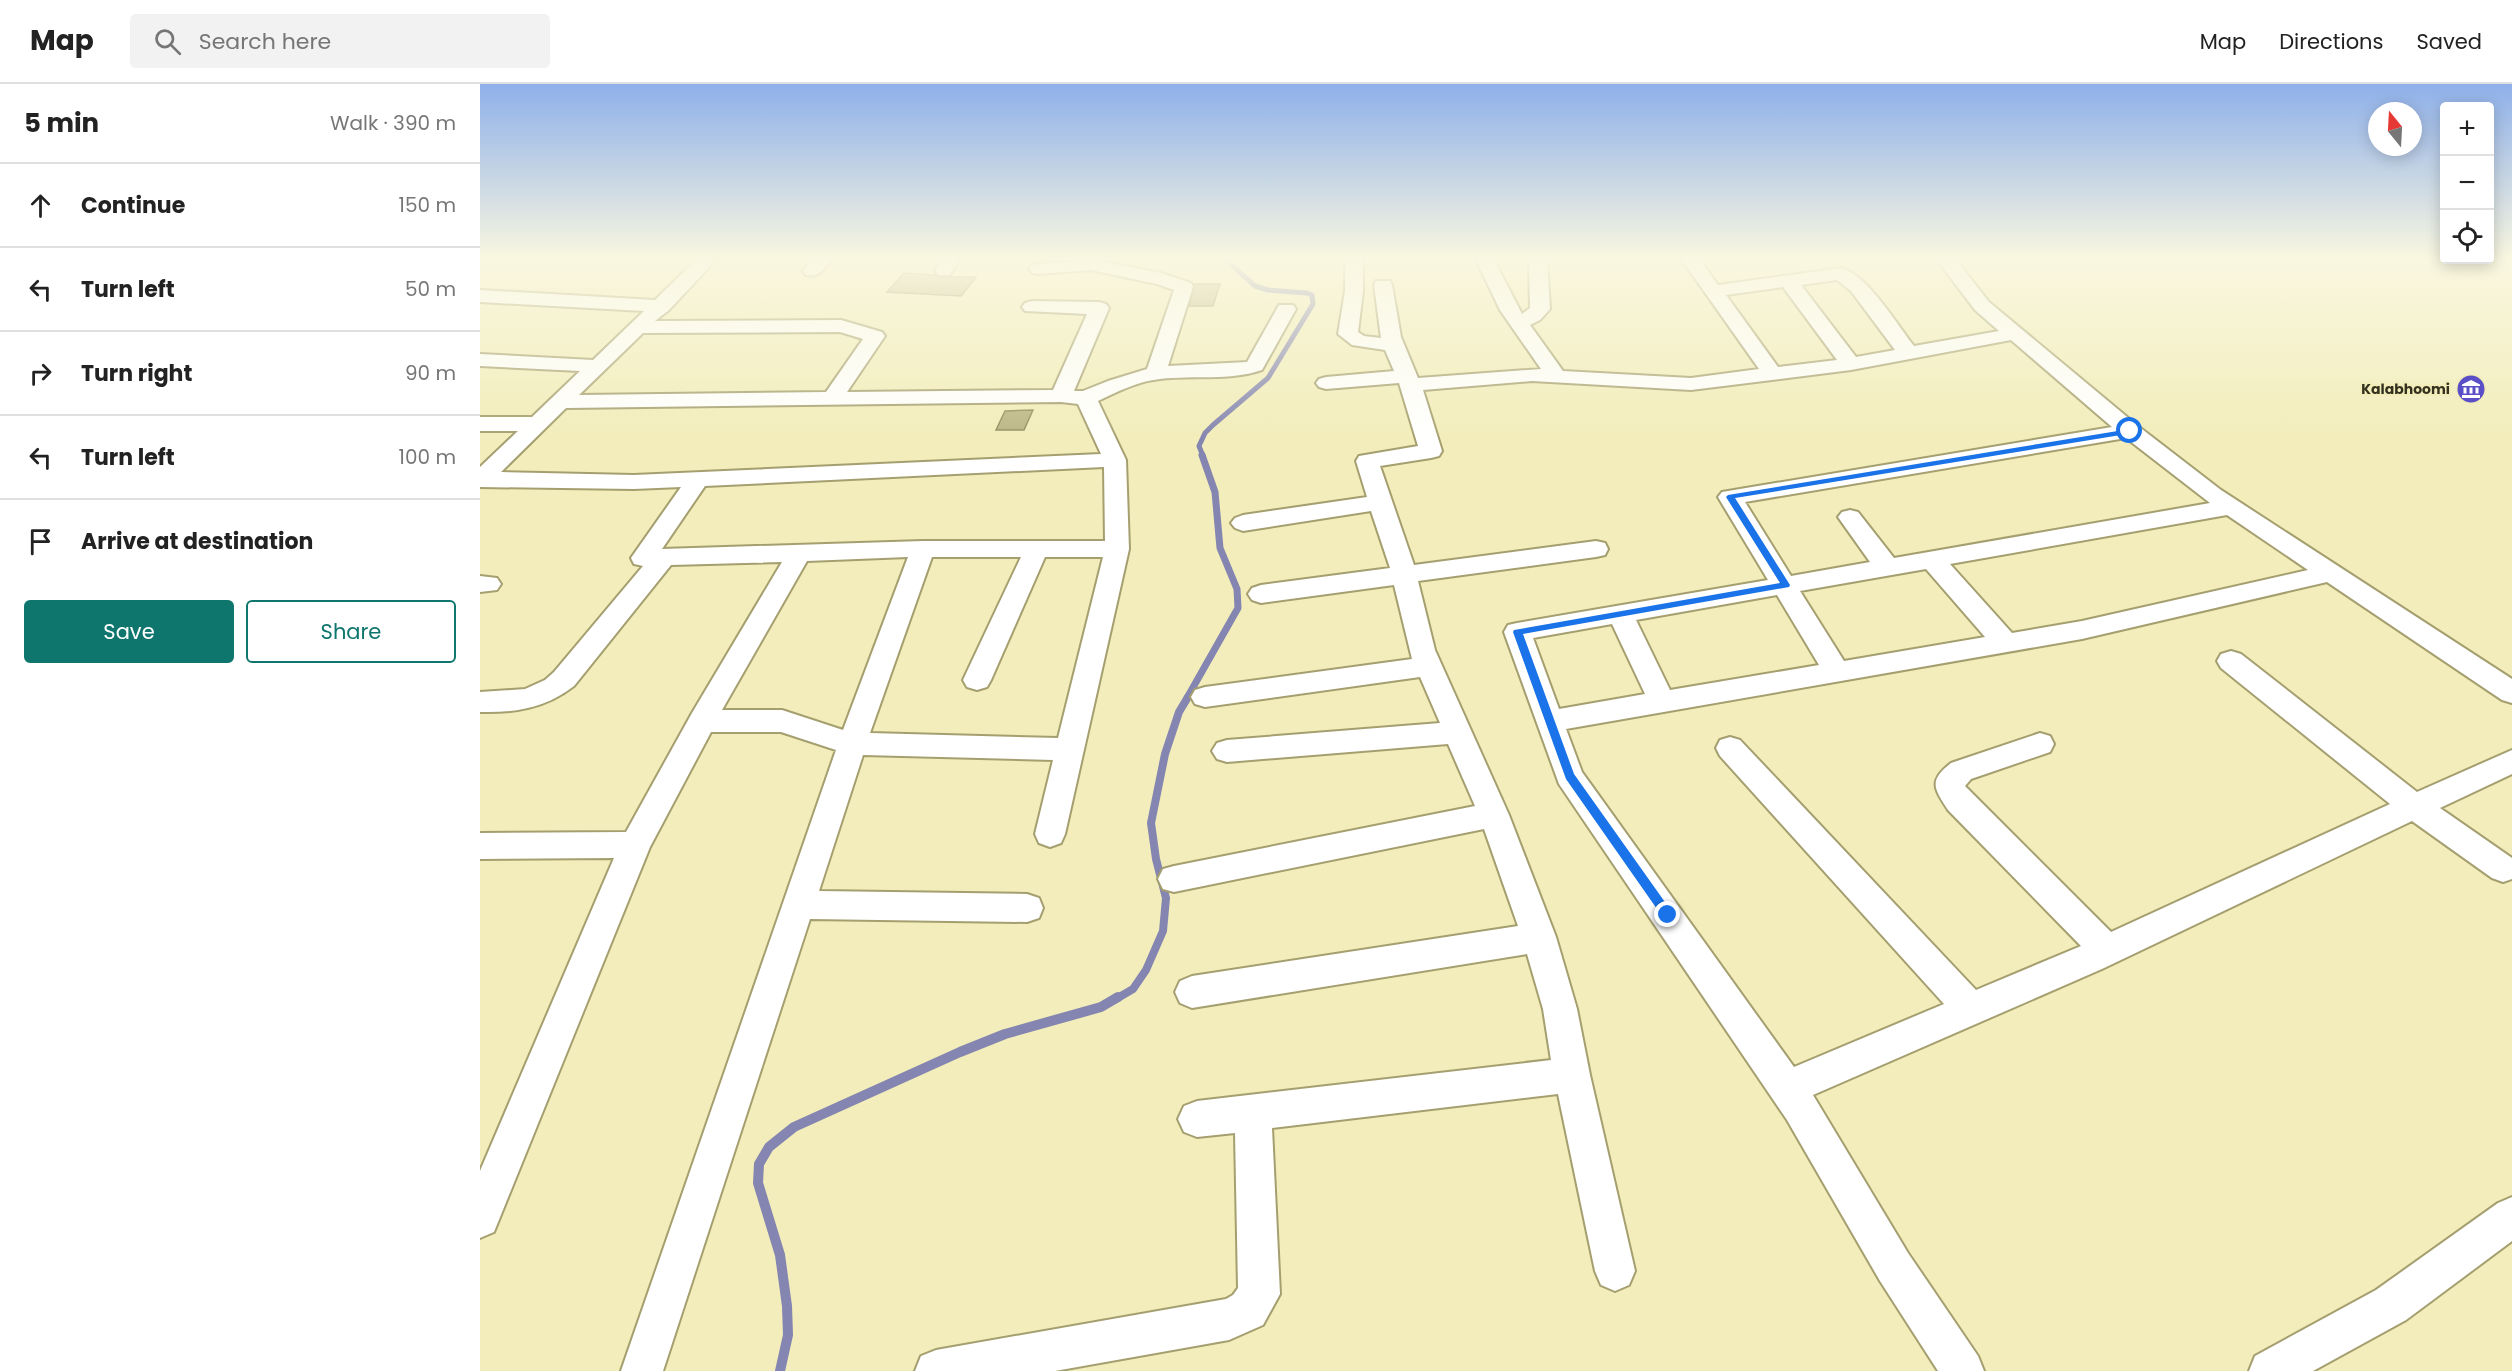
<!DOCTYPE html>
<html lang="en">
<head>
<meta charset="utf-8">
<style>
  :root { --surface:#fff; --page:#f2f2f2; --text:#222; --muted:#767676; --line:#e0e0e0; --accent:#0f766e }
  body { margin:0; font-family:Poppins,sans-serif; background:var(--page); color:var(--text) }
  .controls { position:absolute; right:18px; top:18px; display:grid; overflow:hidden; border-radius:6px; box-shadow:0 3px 15px #0003 }
  .controls button { width:54px; height:54px; display:grid; place-items:center; padding:0; border:0; border-bottom:2px solid var(--line); background:var(--surface); color:var(--text); font:30px sans-serif }
  .compass { position:absolute; left:1888px; top:18px; width:54px; height:54px; border-radius:50%; background:var(--surface); box-shadow:0 3px 15px #0003; rotate:342deg }
  .stop { position:absolute; width:18px; height:18px; margin:-14px; border:4px solid #1a73e8; border-radius:50%; background:#fff }
  .stop.end { background:#1a73e8; border-color:#fff; box-shadow:0 2px 6px #0008 }
  .list { margin:0; padding:0; list-style:none }
  h2 { display:flex; justify-content:space-between; align-items:center; height:78px; margin:0; padding:0 24px; font-size:26px }
  h2 small { font-size:20px; font-weight:400; color:var(--muted) }
  .list li { display:grid; grid-template-columns:39px 1fr auto; gap:18px; align-items:center; box-sizing:border-box; height:84px; padding:0 24px; border-top:2px solid var(--line) }
  .list b { display:block; font-size:22px; white-space:nowrap }
  .list em { font-size:20px; font-style:normal; color:var(--muted) }
  .actions { display:flex; gap:12px; padding:18px 24px }
  .actions a { flex:1; padding:14px 0; border:2px solid var(--accent); border-radius:6px; text-align:center; font-size:21px; color:var(--accent) }
  .actions .main { background:var(--accent); color:#fff }
  .icon { flex:none; width:33px; height:33px; fill:none; stroke:currentColor; stroke-width:2; stroke-linecap:round; stroke-linejoin:round }
  .map { position:relative; flex:none; width:2032px; height:1287px; overflow:hidden }
  header { display:flex; align-items:center; gap:36px; box-sizing:border-box; height:84px; padding:0 30px; background:var(--surface); border-bottom:2px solid var(--line) }
  header strong { font-size:28px }
  nav { display:flex; gap:33px; margin-inline-start:auto; font-size:21px }
  .search { width:420px; height:54px; background:var(--page); display:flex; align-items:center; gap:15px; box-sizing:border-box; padding:0 21px; border-radius:6px; color:var(--muted); font-size:22px }
  main { display:flex }
  aside { flex:1; background:var(--surface) }
  .map>svg:first-child { display:block }
  .lines { fill:none; stroke-linecap:round; stroke-linejoin:round }
  .stream-far3 { stroke:#8485b0; stroke-width:5 }
  .stream-far2 { stroke:#8485b0; stroke-width:7 }
  .stream-far1 { stroke:#8485b0; stroke-width:8 }
  .stream { stroke:#8485b0; stroke-width:10 }
  .building { fill:#bbb685; stroke:#959061; stroke-width:1.5 }
  .street-casing { stroke:#a59f70; stroke-width:4 }
  .street { fill:#fff; fill-rule:evenodd }
  .route { fill:#1a73e8 }
  .labels { text-anchor:middle; stroke-width:4.5; stroke-linejoin:round; paint-order:stroke }
  .far-poi-label { font-size:14px; font-weight:bold; fill:#34321e; stroke:#f2edba; text-anchor:end }
</style>
</head>
<body>
<header>
<strong>Map</strong>
<div class="search"><svg class="icon" aria-label="search" viewBox="0 0 24 24"><circle cx="10" cy="10" r="6"/><path d="M15 15l6 6"/></svg>Search here</div>
<nav><a>Map</a><a>Directions</a><a>Saved</a></nav>
</header>
<main>
<aside>
<h2>5 min<small>Walk · 390 m</small></h2>
<ul class="list">
<li><svg class="icon" aria-label="ahead" viewBox="0 0 24 24"><path d="M12 20V5M6 11l6-6 6 6"/></svg><div><b>Continue</b></div><em>150 m</em></li>
<li><svg class="icon" aria-label="left" viewBox="0 0 24 24"><path d="M17 20v-9H6M10 6l-5 5 5 5"/></svg><div><b>Turn left</b></div><em>50 m</em></li>
<li><svg class="icon" aria-label="right" viewBox="0 0 24 24"><path d="M7 20v-9h11M14 6l5 5-5 5"/></svg><div><b>Turn right</b></div><em>90 m</em></li>
<li><svg class="icon" aria-label="left" viewBox="0 0 24 24"><path d="M17 20v-9H6M10 6l-5 5 5 5"/></svg><div><b>Turn left</b></div><em>100 m</em></li>
<li><svg class="icon" aria-label="arrive" viewBox="0 0 24 24"><path d="M6 21V4h12l-3 4 3 4H6"/></svg><div><b>Arrive at destination</b></div></li>
</ul>
<div class="actions"><a class="main">Save</a><a>Share</a></div>
</aside>
<div class="map">
<svg width="2032" height="1287" viewBox="0 0 2032 1287">
  <rect width="100%" height="100%" fill="#f2edba"/>
  <g class="lines">
    <path class="stream-far3" d="M 723,372 L 719,362 L 725,349 L 733,341 L 788,294 L 833,220 L 832,211 L 827,209 L 788,206 L 775,202 L 746,176"/>
    <path class="stream-far2" d="M 707,614 L 758,524 L 757,505 L 740,464 L 735,408 L 722,371"/>
    <path class="stream-far1" d="M 636,915 L 653,905 L 666,886 L 683,847 L 686,814 L 676,775 L 671,739 L 685,670 L 699,628 L 708,613"/>
    <path class="stream" d="M 300,1287 L 308,1251 L 307,1222 L 300,1171 L 278,1099 L 279,1080 L 289,1063 L 314,1043 L 480,968 L 525,950 L 621,923 L 638,913"/>
  </g>
  <path class="building" d="M 424,189 L 455,191 L 458,193 L 496,193 L 481,212 L 407,208 Z
    M 714,200 L 740,200 L 733,222 L 709,222 Z
    M 553,326 L 544,346 L 516,346 L 525,327 Z"/>
  <g class="lines">
    <g class="street-casing">
      <path id="street" d="M 216,176 L 236,176 L 189,226 L 175,237 L 361,236 L 402,248 L 405,252 L 367,308 L 573,306 L 607,230 L 545,227 L 542,223 L 545,219 L 552,217 L 619,218 L 626,220 L 629,224 L 594,307 L 603,307 L 628,297 L 667,285 L 694,206 L 677,200 L 611,186 L 558,190 L 552,189 L 549,185 L 552,181 L 558,180 L 615,176 L 681,189 L 711,199 L 713,203 L 688,282 L 767,278 L 799,221 L 813,221 L 816,225 L 782,286 C 750,297 713,291 680,295 C 658,297 637,308 618,317 L 646,376 L 649,465 L 585,750 L 581,759 L 570,763 L 559,759 L 555,750 L 573,676 L 383,671 L 339,807 L 547,810 L 559,814 L 563,824 L 559,834 L 547,838 L 330,835 L 183,1287 L 141,1287 L 356,666 L 301,648 L 231,648 L 170,763 L 14,1148 L 0,1154 L 0,1087 L 134,774 L 0,775 L 0,749 L 146,748 L 212,629 L 302,478 L 191,481 L 94,602 C 66,624 35,629 0,628 L 0,608 L 45,605 L 65,596 L 74,588 L 163,482 L 154,480 L 151,474 L 201,403 L 154,405 L 0,403 L 0,383 L 38,347 L 0,347 L 0,333 L 52,333 L 100,287 L 0,282 L 0,270 L 113,276 L 164,227 L 0,218 L 0,206 L 175,216 ZM 360,248 L 383,255 L 346,308 L 99,311 L 163,249 ZM 581,318 L 598,320 L 621,370 L 154,391 L 21,388 L 86,324 ZM 624,383 L 625,457 L 443,457 L 182,465 L 225,402 ZM 428,473 L 363,646 L 302,626 L 242,626 L 327,477 ZM 452,473 L 541,473 L 483,596 L 487,603 L 497,606 L 507,603 L 511,596 L 565,473 L 623,473 L 578,654 L 390,649 Z
        M 332,176 L 351,176 C 344,186 338,194 326,191 L 323,187 Z
        M 461,176 L 479,176 L 470,191 L 458,191 L 455,187 Z
        M 865,176 L 883,176 L 883,207 L 878,248 L 884,252 L 901,254 L 894,201 L 896,197 L 910,197 L 912,201 L 921,253 L 938,294 L 1061,285 L 1020,226 L 996,176 L 1014,176 L 1042,230 L 1050,224 L 1049,176 L 1067,176 L 1070,225 L 1060,236 L 1050,241 L 1083,287 L 1211,294 L 1279,285 L 1202,176 L 1220,176 L 1238,201 L 1361,184 C 1388,191 1417,241 1434,262 L 1519,247 L 1495,226 L 1457,176 L 1476,176 L 1509,218 L 1658,342 L 1741,406 L 2032,595 L 2032,619 L 2022,616 L 1847,498 L 1602,555 L 1086,645 L 1102,688 L 1314,983 L 1464,920 L 1240,672 L 1236,664 L 1240,656 L 1250,653 L 1260,656 L 1496,906 L 1601,862 L 1468,726 C 1454,704 1448,697 1471,679 L 1560,649 L 1570,652 L 1574,660 L 1570,668 L 1491,695 L 1485,702 L 1631,848 L 1910,720 L 1741,584 L 1737,577 L 1741,570 L 1751,567 L 1761,570 L 1937,708 L 2032,666 L 2032,690 L 1960,724 L 2032,774 L 2032,795 L 2023,798 L 2012,794 L 1932,737 L 1622,885 L 1333,1011 L 1428,1169 L 1498,1272 L 1504,1287 L 1458,1287 L 1400,1197 L 1307,1036 L 1079,700 L 1024,548 L 1028,541 L 1037,539 L 1288,496 L 1238,413 L 1242,408 L 1632,343 L 1531,256 L 1371,286 L 1211,306 L 1052,297 L 943,306 L 962,367 L 959,372 L 951,374 L 900,382 L 934,481 L 1116,457 L 1125,459 L 1128,465 L 1125,471 L 1116,473 L 938,497 L 955,566 L 1029,731 L 1076,853 L 1097,925 L 1110,991 L 1155,1187 L 1149,1201 L 1135,1207 L 1121,1201 L 1115,1187 L 1078,1010 L 792,1044 L 800,1210 L 783,1241 L 749,1256 L 575,1287 L 435,1287 L 441,1272 L 456,1266 L 746,1215 L 753,1211 L 758,1204 L 755,1049 L 717,1053 L 704,1048 L 698,1035 L 704,1022 L 717,1017 L 1071,976 L 1063,925 L 1047,870 L 712,924 L 700,919 L 695,908 L 700,897 L 712,892 L 1038,842 L 1004,745 L 694,808 L 683,805 L 678,795 L 683,785 L 694,782 L 995,722 L 968,660 L 747,678 L 737,675 L 732,667 L 737,659 L 747,656 L 960,639 L 940,593 L 725,623 L 715,620 L 711,613 L 715,606 L 725,603 L 932,575 L 914,501 L 781,519 L 772,516 L 768,510 L 772,504 L 781,501 L 910,484 L 891,427 L 763,447 L 755,444 L 751,439 L 755,434 L 763,431 L 887,413 L 876,377 L 879,372 L 938,362 L 919,299 L 846,305 L 839,303 L 836,299 L 839,295 L 846,293 L 914,287 L 905,266 L 872,261 L 858,250 L 865,207 ZM 1357,196 L 1371,207 L 1415,266 L 1376,273 L 1321,201 ZM 1303,203 L 1357,276 L 1298,283 L 1246,211 ZM 1646,354 L 1730,419 L 1414,474 L 1378,428 L 1370,426 L 1362,428 L 1358,433 L 1390,478 L 1311,492 L 1265,418 ZM 1747,431 L 1828,486 L 1602,537 L 1532,549 L 1470,480 ZM 1446,485 L 1505,553 L 1364,577 L 1320,507 ZM 1297,511 L 1339,581 L 1190,606 L 1156,536 ZM 1132,540 L 1165,610 L 1079,625 L 1053,554 Z
        M 0,492 L 17,494 L 21,500 L 17,506 L 0,508 Z
        M 2032,1113 L 2032,1157 L 1926,1236 L 1833,1287 L 1769,1287 L 1775,1272 L 1896,1206 L 2018,1119 Z"/>
    </g>
    <use href="#street" class="street"/>
  </g>
  <linearGradient id="sky" x2="0" y2="1"><stop stop-color="#8eb0ea"/><stop offset="0.49" stop-color="#f9f7e0"/><stop offset="1" stop-color="#f9f7e0" stop-opacity="0"/></linearGradient>
  <rect width="2032" height="356" fill="url(#sky)"/>
  <path class="route" d="M 1650,345 L 1653,345 L 1653,349 L 1255,414 L 1310,501 L 1309,503 L 1043,550 L 1094,690 L 1192,828 L 1192,835 L 1184,835 L 1086,695 L 1033,548 L 1034,546 L 1300,499 L 1246,413 L 1248,411 Z"/>
  <defs>
    <g id="museum-disc" transform="scale(1.5)"><circle r="9.5" fill="#5b4fc7" stroke="#f2edba"/><path d="M0-6L6-3V-2H-6V-3ZM-5-1h2V3h-2ZM-1-1h2V3h-2ZM3-1h2V3H3ZM-6 4H6V6H-6Z" fill="#fff"/></g>
  </defs>
  <g fill-rule="evenodd">
    <use href="#museum-disc" x="1991" y="305"/>
  </g>
  <g class="labels">
    <g class="far-poi-label">
      <text x="1970" y="310">Kalabhoomi</text>
    </g>
  </g>
</svg>
<div class="controls">
<button>+</button>
<button>−</button>
<button><svg class="icon" aria-label="locate" viewBox="0 0 24 24"><circle cx="12" cy="12" r="6"/><path d="M12 2v4M12 18v4M2 12h4M18 12h4"/></svg></button>
</div>
<svg class="compass" viewBox="-18 -18 36 36"><path d="M0-13l5 13h-10z" fill="#e53935"/><path d="M0 13l5-13h-10z" fill="#767676"/></svg>
<div class="stop" style="left:1650px;top:347px"></div>
<div class="stop end" style="left:1188px;top:831px"></div>
</div>
</main>
</body>
</html>
